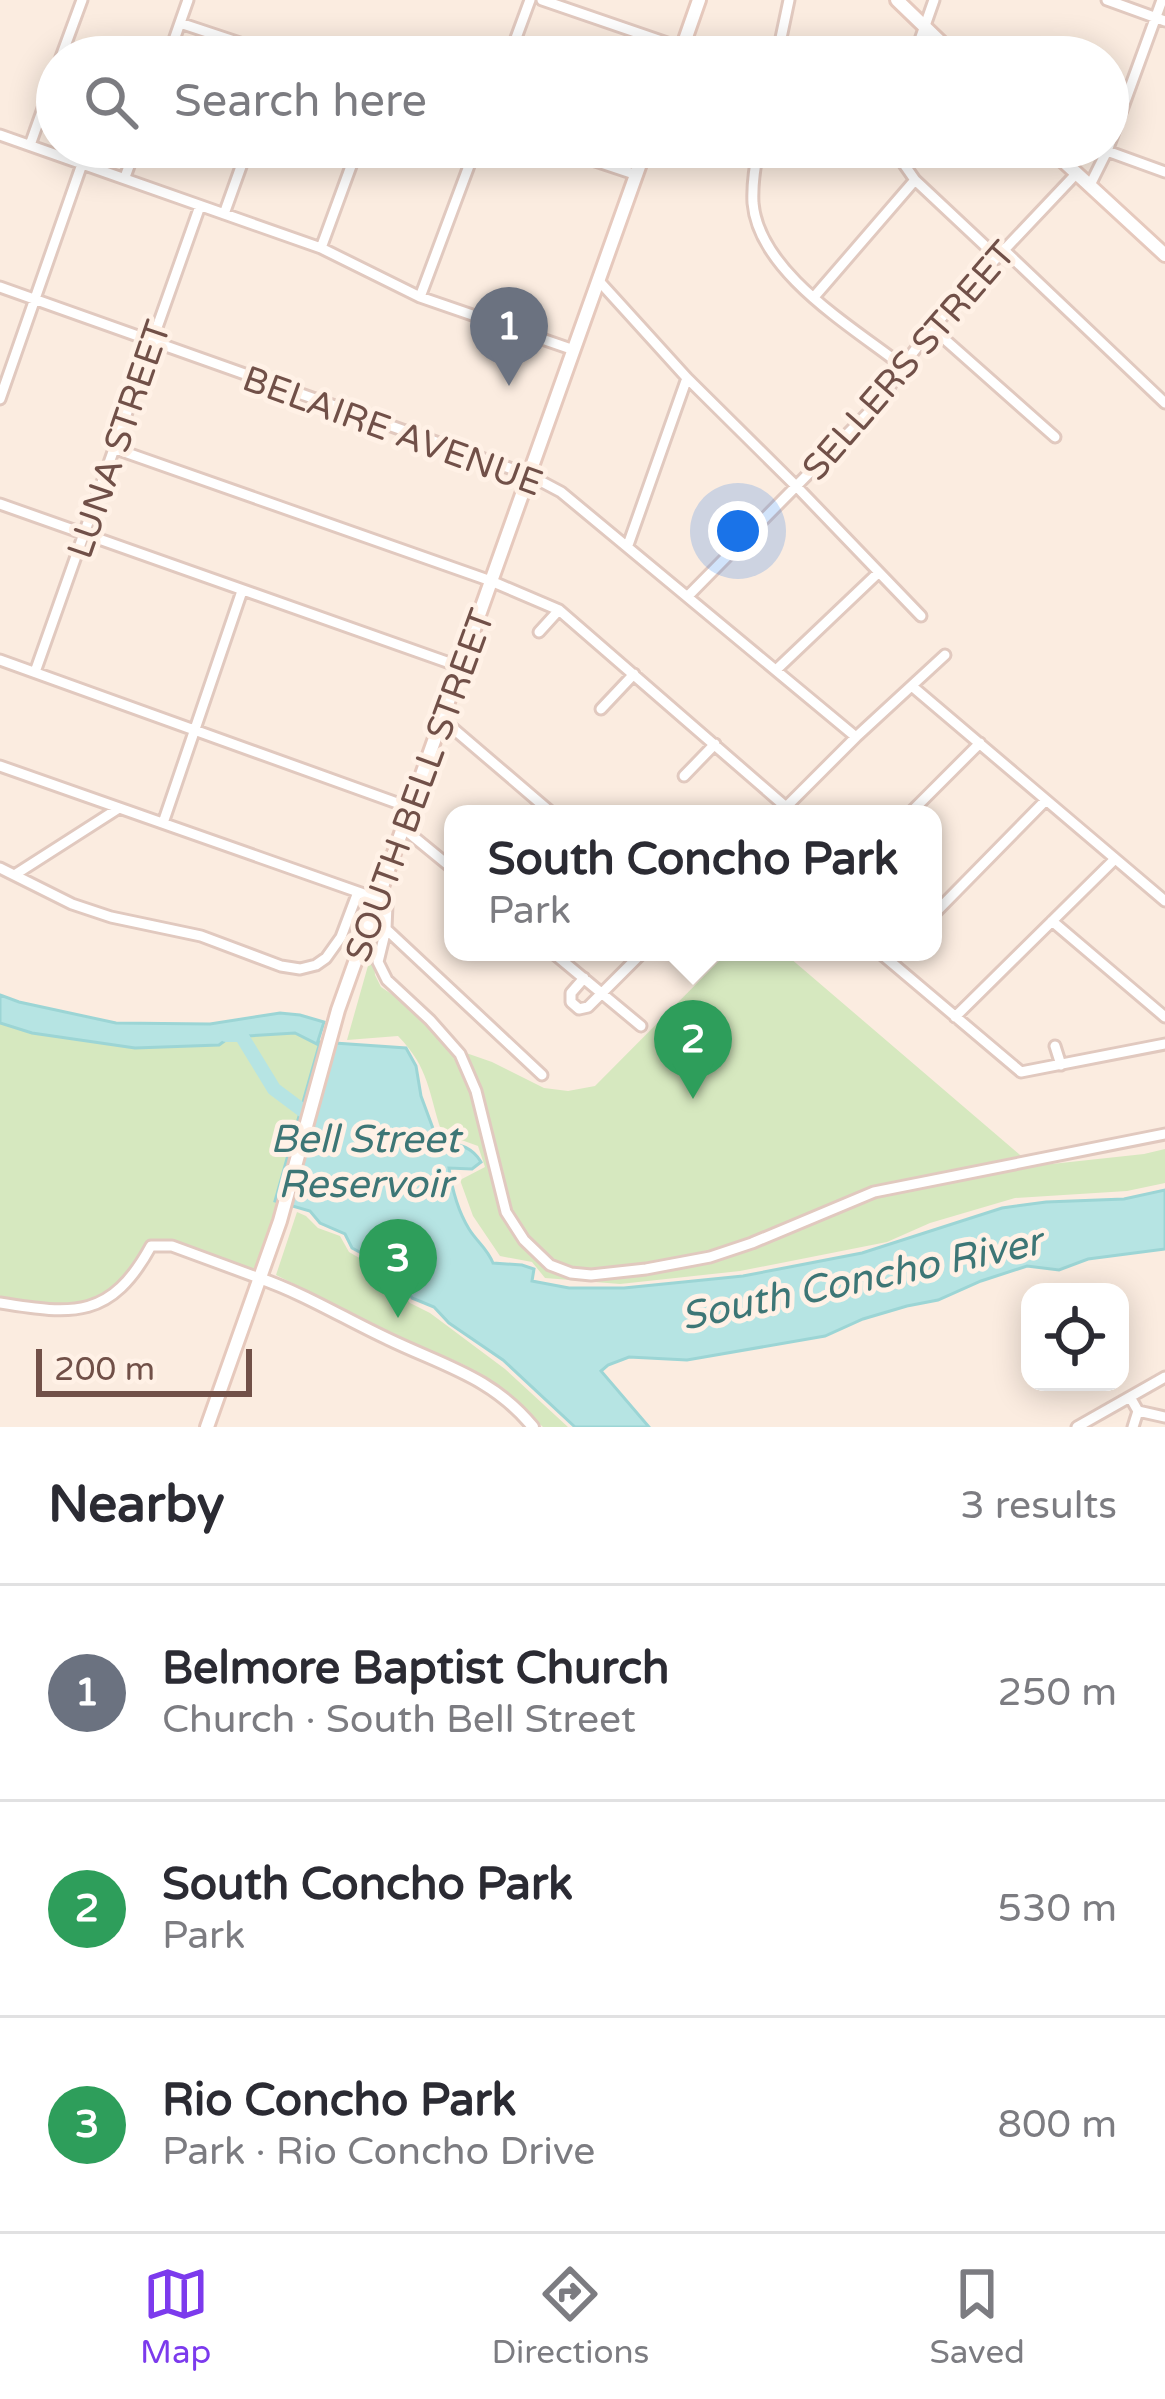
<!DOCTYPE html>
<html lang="en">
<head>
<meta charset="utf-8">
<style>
  :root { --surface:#fff; --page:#f2f2f3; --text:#2b2b33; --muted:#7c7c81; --line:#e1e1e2; --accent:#7c3aed }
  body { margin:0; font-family:"Varela Round",sans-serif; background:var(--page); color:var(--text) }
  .controls { position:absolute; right:36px; bottom:36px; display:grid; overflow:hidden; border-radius:24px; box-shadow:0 6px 30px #0003 }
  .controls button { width:108px; height:108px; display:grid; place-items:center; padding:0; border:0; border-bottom:3px solid var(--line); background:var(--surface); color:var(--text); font:60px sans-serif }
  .scale { position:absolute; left:36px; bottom:30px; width:216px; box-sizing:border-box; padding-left:12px; border:6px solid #715048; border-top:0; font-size:33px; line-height:42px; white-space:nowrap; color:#715048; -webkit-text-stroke:9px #fff1e6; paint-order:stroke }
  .you { position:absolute; left:738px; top:531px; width:42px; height:42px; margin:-30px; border:9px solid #fff; border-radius:50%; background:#1a73e8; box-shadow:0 0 0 18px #1a73e833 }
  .badge { display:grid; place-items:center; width:78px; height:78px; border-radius:50%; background:var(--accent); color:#fff; font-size:39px; font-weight:700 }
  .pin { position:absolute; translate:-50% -99px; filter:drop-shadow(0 3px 6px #0008) }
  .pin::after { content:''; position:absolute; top:63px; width:42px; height:36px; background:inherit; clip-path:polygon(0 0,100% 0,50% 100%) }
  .popup { position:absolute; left:444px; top:805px; width:498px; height:156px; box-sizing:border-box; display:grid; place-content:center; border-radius:24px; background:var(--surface); filter:drop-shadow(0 3px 9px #0005); font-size:39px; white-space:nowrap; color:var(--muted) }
  .popup b { font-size:45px; color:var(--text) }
  .popup::after { content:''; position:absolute; left:50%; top:100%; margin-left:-24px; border:24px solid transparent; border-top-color:var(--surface) }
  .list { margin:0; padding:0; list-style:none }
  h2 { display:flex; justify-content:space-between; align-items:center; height:156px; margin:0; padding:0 48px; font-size:51px }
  h2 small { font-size:39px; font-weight:400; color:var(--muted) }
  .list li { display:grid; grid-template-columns:78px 1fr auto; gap:36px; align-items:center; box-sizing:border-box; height:216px; padding:0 48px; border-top:3px solid var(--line) }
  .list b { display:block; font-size:45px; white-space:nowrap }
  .list p { margin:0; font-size:39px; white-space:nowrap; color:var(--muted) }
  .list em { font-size:39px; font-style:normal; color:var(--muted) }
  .icon { flex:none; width:66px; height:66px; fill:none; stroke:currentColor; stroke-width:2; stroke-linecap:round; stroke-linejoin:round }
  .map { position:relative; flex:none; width:1165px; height:1427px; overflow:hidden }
  .search { position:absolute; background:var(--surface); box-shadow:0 6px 30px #0003; left:36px; right:36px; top:36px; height:132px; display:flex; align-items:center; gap:30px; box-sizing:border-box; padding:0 42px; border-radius:66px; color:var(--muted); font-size:45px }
  .sheet { height:804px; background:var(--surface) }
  nav { display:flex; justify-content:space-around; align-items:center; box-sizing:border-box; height:168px; border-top:3px solid var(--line); background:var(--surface); font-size:33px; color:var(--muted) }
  nav a { display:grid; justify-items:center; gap:6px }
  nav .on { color:var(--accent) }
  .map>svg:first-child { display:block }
  .green { fill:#d6e8bf }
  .water { fill:#b6e4e3; stroke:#9cd5d5; stroke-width:3 }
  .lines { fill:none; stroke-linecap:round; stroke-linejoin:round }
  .river { stroke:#b6e4e3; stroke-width:14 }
  .minor-casing { stroke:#e1c9bf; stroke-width:15 }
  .tertiary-casing { stroke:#e1c9bf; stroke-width:16 }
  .secondary-casing { stroke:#e6c9bd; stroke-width:18 }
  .minor { stroke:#fff; stroke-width:9 }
  .tertiary { stroke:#fff; stroke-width:10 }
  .secondary { stroke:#fff; stroke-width:12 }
  .labels { text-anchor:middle; stroke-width:10; stroke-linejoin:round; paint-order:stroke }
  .street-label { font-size:36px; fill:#715048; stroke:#fff1e6 }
  .water-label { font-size:39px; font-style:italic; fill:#3d7676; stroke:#fff1e6 }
</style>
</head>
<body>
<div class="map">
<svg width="1165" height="1427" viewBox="0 0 1165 1427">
  <rect width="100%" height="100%" fill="#fbece0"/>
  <path class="green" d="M 373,948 L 375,975 L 381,987 L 399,999 L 446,1046 L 492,1062 L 544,1088 L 568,1091 L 595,1086 L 728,952 L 783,952 L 1033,1166 L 1144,1154 L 1165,1149 L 1165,1183 L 1127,1191 L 1015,1198 L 930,1223 L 887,1242 L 740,1271 L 620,1284 L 545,1278 L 532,1262 L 500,1256 L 473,1216 L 460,1180 L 485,1167 L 478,1146 L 442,1133 C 428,1092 430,1069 398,1036 L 347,1040 Z
    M 0,1018 L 295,1033 L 336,1055 L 259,1278 L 158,1244 L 119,1291 L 73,1310 L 0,1303 Z
    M 297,1212 L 306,1216 L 318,1228 L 340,1236 L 349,1252 L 363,1260 L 381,1279 L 399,1289 L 410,1303 L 430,1313 L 505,1369 L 568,1427 L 543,1427 C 508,1395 477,1364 430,1352 L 276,1275 Z"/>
  <path class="water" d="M 0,995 L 19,1002 L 116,1023 L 210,1024 L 280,1013 L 300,1015 L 324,1022 L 317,1044 L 295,1033 L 230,1037 L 219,1045 L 135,1048 L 32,1033 L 0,1023 Z
    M 320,1042 L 406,1048 L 416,1066 L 421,1096 L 438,1142 C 456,1142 472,1146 481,1162 L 472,1169 L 449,1168 C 452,1189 458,1211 469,1229 C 477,1242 487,1248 493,1263 L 522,1265 L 534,1269 L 532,1281 L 569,1288 L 624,1288 L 743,1276 L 862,1253 L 1002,1208 L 1046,1202 L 1124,1199 L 1165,1190 L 1165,1249 L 1088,1259 L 1059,1270 L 1027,1266 L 981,1281 L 938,1300 L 907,1306 L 863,1319 L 825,1336 L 687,1360 L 629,1357 L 608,1365 L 601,1371 L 649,1427 L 575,1427 L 503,1360 L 449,1323 L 434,1307 L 412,1298 L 403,1282 L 385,1276 L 365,1255 L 352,1248 L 345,1234 L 320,1223 L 310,1211 L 275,1201 Z"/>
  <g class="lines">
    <path class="river" d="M 226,1035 L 241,1035 L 274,1089 L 314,1119"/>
    <g class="minor-casing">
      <path id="minor" d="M 542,0 L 682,48
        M 1107,0 L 1165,21
        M 180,23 L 282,57
        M 61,57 L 82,0
        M 168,57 L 188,0
        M 509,57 L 530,0
        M 777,57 L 789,0
        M 914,57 L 934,0
        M 0,135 L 321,248 L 420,297 L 574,350
        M 30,145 L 57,69
        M 553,147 L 637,175
        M 759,147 C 755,165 752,184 753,203 C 759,272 851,326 901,365
        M 892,147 L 915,180 L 997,257
        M 1107,151 L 1165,172
        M 125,177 L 136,147
        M 1090,185 L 1107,151 L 1162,0
        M 224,214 L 248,147
        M 321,248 L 358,147
        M 1003,249 L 1165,403
        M 599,281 L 687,378 L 797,487 L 921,616
        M 0,287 L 529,475 L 561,492 L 856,737
        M 420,297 L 476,147
        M 814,297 L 915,180
        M 932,328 L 1055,437
        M 0,399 L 82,164
        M 113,448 L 491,581 L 559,610 L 786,807
        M 0,504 L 461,667
        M 628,545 L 687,378
        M 688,596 L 883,398 C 907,355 938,321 971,285 C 1006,248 1041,211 1076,174
        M 539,632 L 559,610
        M 0,660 L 411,808
        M 776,670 L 878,573
        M 35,672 L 200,206
        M 913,687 L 1165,901
        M 601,709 L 634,674
        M 442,719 L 553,814
        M 0,766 L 378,899 L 387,904 L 386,929 L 542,1075
        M 684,776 L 715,744
        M 779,814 L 856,737 L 945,655
        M 909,814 L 980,743
        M 163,823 L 242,591
        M 403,828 L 453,869
        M 0,868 L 72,904 L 111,917 L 201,936 L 281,966 L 300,969 L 316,965 L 326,958 L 341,937 L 358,892
        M 16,874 L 119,808
        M 933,915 L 1045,801
        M 1052,921 L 1165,1017
        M 386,929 L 378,962 L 387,980 L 430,1020 L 460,1054 L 476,1091 L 506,1212 L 524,1240 L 550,1265 L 571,1273 L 591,1275 L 646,1269 L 710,1257 L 752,1243 L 874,1192 L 1165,1134
        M 552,952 L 641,1026
        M 879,952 L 1021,1072 L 1165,1044
        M 584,978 L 571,993 L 571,1002 L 579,1009 L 588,1007 L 643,952
        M 955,1017 L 1115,859
        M 1055,1046 L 1061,1065
        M 0,1303 C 74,1315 111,1319 151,1246 L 172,1246 L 259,1278
        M 1130,1397 L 1138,1411 L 1133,1427
        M 1138,1411 L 1165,1417
        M 1077,1427 L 1165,1377"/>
    </g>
    <g class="tertiary-casing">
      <path id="tertiary" d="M 259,1278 C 305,1294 345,1319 388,1339 C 444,1366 492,1377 533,1427"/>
    </g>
    <g class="secondary-casing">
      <path id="secondary" d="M 897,0 L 956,57
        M 679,57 L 699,0
        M 1048,147 L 1165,255
        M 207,1427 L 280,1221 L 338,1010 L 646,147"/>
    </g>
    <use href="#minor" class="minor"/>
    <use href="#tertiary" class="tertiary"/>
    <use href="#secondary" class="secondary"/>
  </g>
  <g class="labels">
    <g class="street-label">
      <text transform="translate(908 360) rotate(-49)" y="13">SELLERS STREET</text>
      <text transform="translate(393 430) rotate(20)" y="13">BELAIRE AVENUE</text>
      <text transform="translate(118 439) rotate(-71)" y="13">LUNA STREET</text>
      <text transform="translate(419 785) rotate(-70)" y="13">SOUTH BELL STREET</text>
    </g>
    <g class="water-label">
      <text x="365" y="1152">Bell Street<tspan x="365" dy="45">Reservoir</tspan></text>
      <text transform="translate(861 1278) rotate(-12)" y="14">South Concho River</text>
    </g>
  </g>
</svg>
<div class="controls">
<button><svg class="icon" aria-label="locate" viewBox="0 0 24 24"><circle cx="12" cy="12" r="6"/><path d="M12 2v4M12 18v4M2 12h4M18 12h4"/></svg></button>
</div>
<div class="scale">200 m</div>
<div class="you"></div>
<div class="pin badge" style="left:509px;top:386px;background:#6b7280">1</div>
<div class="pin badge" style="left:693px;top:1099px;background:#2e9e5b">2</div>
<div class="popup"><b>South Concho Park</b>Park</div>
<div class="pin badge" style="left:398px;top:1318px;background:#2e9e5b">3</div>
<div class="search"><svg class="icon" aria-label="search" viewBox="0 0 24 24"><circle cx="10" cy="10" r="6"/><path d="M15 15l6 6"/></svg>Search here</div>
</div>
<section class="sheet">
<h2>Nearby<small>3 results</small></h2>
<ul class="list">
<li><span class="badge" style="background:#6b7280">1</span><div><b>Belmore Baptist Church</b><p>Church · South Bell Street</p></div><em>250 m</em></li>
<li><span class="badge" style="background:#2e9e5b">2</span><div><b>South Concho Park</b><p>Park</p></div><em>530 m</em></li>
<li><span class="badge" style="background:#2e9e5b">3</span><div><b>Rio Concho Park</b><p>Park · Rio Concho Drive</p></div><em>800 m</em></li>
</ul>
</section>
<nav>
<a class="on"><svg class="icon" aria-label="map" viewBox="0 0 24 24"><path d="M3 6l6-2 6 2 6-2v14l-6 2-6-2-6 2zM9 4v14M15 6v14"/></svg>Map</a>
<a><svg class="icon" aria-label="directions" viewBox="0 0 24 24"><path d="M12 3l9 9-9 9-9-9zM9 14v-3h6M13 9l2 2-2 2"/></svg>Directions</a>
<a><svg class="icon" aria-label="saved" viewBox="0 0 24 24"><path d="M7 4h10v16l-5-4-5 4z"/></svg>Saved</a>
</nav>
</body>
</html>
